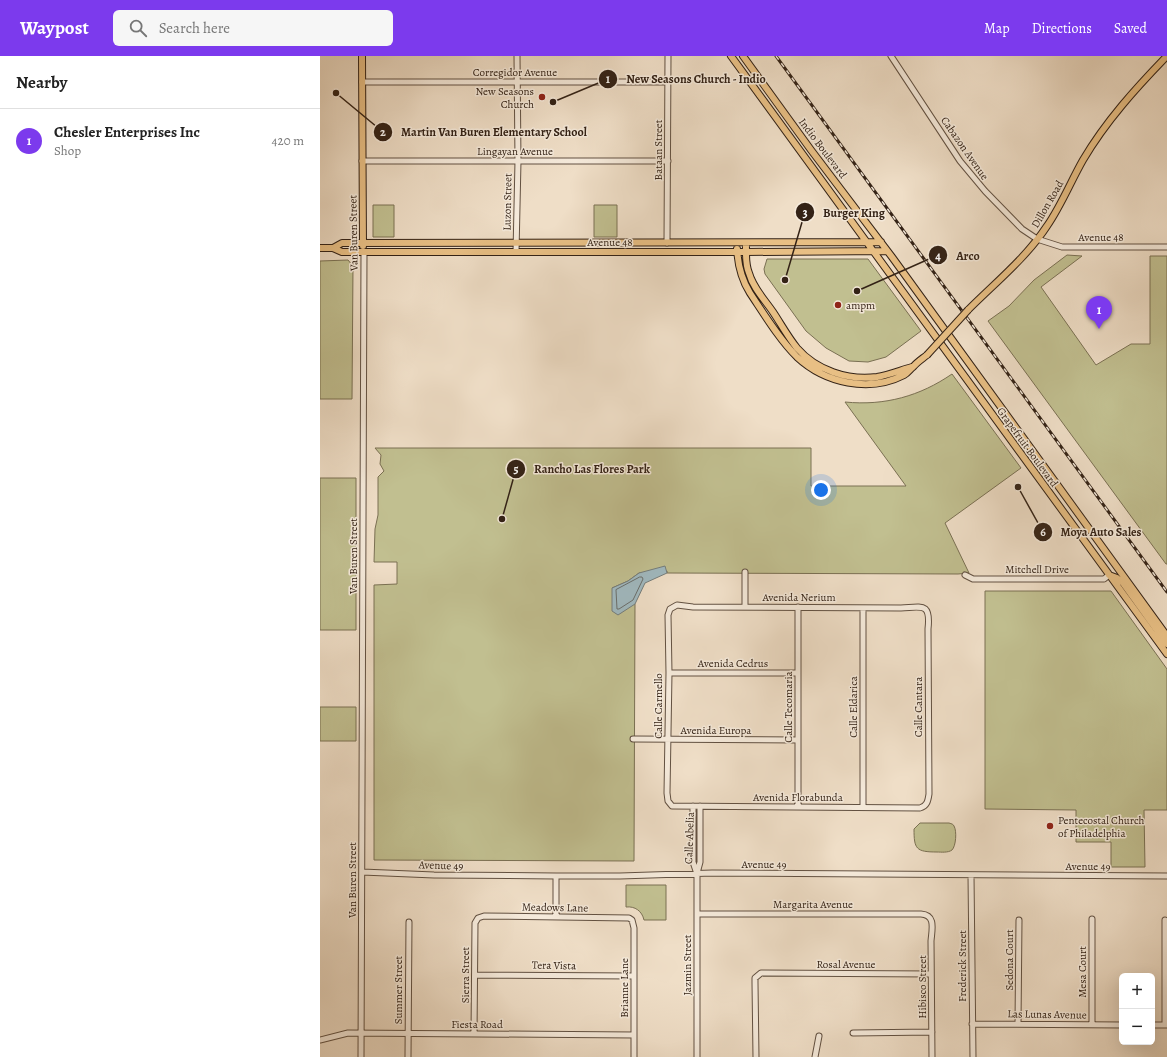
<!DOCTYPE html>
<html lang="en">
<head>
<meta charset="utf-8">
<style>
  :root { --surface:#fff; --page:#f6f6f6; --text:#222; --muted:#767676; --line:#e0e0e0; --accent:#7c3aed }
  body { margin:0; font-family:Alegreya,serif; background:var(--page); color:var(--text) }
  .controls { position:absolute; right:12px; bottom:12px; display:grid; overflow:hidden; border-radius:6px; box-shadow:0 4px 16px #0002 }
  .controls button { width:36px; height:36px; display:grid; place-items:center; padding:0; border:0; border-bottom:1px solid var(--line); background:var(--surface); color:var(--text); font:20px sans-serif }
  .you { position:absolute; left:501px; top:434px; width:14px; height:14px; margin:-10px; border:3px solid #fff; border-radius:50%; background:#1a73e8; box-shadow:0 0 0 6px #1a73e833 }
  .badge { display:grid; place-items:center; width:26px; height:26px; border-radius:50%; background:var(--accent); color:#fff; font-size:13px; font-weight:700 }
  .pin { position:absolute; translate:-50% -33px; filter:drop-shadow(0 1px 2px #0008) }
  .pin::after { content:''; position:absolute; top:21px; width:14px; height:12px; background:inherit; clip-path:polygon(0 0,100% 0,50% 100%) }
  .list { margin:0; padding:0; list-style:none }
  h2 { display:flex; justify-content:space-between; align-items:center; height:52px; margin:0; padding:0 16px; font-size:17px }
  h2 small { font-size:13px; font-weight:400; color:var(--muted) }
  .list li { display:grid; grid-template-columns:26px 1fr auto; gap:12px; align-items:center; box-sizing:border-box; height:64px; padding:0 16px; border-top:1px solid var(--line) }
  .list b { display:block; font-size:15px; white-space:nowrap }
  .list p { margin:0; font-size:13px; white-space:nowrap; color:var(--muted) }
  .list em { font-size:13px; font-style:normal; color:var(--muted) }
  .icon { flex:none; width:22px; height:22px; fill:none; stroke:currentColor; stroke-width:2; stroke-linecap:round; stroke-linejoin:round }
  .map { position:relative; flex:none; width:847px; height:1001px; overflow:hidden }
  header { display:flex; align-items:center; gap:24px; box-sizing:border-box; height:56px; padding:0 20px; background:var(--accent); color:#fff }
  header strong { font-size:19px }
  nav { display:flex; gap:22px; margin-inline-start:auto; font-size:14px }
  .search { width:280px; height:36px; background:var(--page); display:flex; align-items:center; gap:10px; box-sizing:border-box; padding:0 14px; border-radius:6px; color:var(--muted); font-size:15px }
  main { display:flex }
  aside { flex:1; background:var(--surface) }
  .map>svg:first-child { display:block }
  .green { fill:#c1bf90; stroke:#7a7053 }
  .water { fill:#a0b9c0; stroke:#747d7c }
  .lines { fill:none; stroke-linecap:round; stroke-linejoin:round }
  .shore { stroke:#6a6e6b; stroke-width:1 }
  .minor-casing { stroke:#625142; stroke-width:7 }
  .major-casing { stroke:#332216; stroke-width:8 }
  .minor { stroke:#f5eadb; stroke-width:5 }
  .major { stroke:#e8bf84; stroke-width:6 }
  .rail-casing { stroke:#332216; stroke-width:3 }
  .rail { stroke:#f5eadb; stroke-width:1.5; stroke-dasharray:4.5; stroke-linecap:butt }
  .major-bridge-casing { stroke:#332216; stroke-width:8; stroke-linecap:butt }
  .major-bridge { stroke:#e8bf84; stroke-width:6 }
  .poi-dot { fill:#8f2418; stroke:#f5eadb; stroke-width:1.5 }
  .labels { text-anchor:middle; stroke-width:3; stroke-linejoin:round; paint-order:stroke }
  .street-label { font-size:11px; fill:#332216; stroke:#f5eadb }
  .poi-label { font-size:11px; fill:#332216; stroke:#f5eadb; text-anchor:start }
  .leader { fill:none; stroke:#332216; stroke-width:1.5 }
  .callout-dot { fill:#332216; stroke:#f5eadb; stroke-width:1.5 }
  .mark-label { font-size:12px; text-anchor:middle; font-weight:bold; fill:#fff }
  .callout-label { font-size:12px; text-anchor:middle; font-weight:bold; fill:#332216; stroke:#f5eadb; stroke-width:3; stroke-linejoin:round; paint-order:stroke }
</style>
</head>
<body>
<header>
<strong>Waypost</strong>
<div class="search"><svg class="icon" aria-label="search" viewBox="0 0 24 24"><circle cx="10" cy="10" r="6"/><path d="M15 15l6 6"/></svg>Search here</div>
<nav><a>Map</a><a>Directions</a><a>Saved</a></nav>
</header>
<main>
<aside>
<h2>Nearby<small></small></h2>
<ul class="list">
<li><span class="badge">1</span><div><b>Chesler Enterprises Inc</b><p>Shop</p></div><em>420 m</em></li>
</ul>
</aside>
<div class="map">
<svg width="847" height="1001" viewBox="0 0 847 1001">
  <rect width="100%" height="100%" fill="#efdec7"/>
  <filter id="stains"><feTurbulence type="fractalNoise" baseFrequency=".005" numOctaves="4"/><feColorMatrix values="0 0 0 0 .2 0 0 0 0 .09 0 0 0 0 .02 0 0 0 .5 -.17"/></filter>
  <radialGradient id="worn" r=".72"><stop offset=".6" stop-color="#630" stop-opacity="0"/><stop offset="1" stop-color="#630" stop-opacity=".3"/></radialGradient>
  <path class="green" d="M 53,149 L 74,149 L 74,181 L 53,181 Z
    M 274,149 L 297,149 L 297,181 L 274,181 Z
    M 747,199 L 762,200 L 721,231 L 776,309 L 811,288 L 830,288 L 830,200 L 847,200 L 847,508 L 846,508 L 668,265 L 689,250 L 714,224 Z
    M 447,203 L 548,203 L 601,275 L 566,301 L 548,306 L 529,305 L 506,292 L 486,275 L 445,218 L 444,213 Z
    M 28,204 L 33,210 L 32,343 L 0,343 L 0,205 Z
    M 632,318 L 701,412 L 625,467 L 649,517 L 638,518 L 347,517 L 347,515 L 319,517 L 308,525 L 292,532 L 315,548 L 314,805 L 54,804 L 54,529 L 77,528 L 77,506 L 54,506 L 55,473 L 58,459 L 58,421 L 64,415 L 60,408 L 61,399 L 55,392 L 491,392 L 491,430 L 586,430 L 525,346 C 565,350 600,340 632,318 Z
    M 0,422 L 36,422 L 36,574 L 0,574 Z
    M 665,535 L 791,535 L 847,613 L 847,754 L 824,754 L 825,811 L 791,811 L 791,786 L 756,786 L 756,754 L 665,753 Z
    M 0,651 L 36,651 L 36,685 L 0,685 Z
    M 600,767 L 629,767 C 632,768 633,768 634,770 C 637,775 636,790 632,794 C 628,797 621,796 617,796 C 596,796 594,793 594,773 Z
    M 306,829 L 346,829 L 346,864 L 324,864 C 322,855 315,850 306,851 Z"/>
  <path class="water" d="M 345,510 L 347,517 L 325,527 L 315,548 L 298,559 L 292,555 L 292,532 L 308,525 L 319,517 Z"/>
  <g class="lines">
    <path class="shore" d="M 320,521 L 322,521 L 323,523 L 313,544 L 299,553 L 297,553 L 296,534 Z"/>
    <g class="minor-casing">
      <path id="minor" d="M 571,0 L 640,105 L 665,135 L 702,173 L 717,183 L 742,191 L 847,191
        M 42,26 L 348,26
        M 42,105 L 348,105
        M 347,187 L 348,0
        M 196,196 L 198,105 L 197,0
        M 425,516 L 425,551
        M 645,519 L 653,523 L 784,523 L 789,519
        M 357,549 L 373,551 L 581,552 C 602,551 611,546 608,573 L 609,738 C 608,745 607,750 600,752 L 352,750 L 348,745 L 347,737 L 349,617 L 348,559 L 350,553 Z
        M 349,617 L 478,617
        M 313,683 L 478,684
        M 373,750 L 373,806 L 377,818 L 377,1001
        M 478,751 L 478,551
        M 543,751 L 543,552
        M 42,816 L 114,819 L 236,820 L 300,820 L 392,817 L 847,820
        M 377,817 L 380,806 L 380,750
        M 651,819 L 653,1001
        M 236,820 L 236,861
        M 377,858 L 601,858 C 616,859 612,873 611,885 L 612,1001
        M 155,919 L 314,920
        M 652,968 L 802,969
        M 698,968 L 699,864
        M 772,969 L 772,863
        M 832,969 L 847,969
        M 845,969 L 845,864
        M 533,977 L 612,976
        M 154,978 L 155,867 L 158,862 L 164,860 L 309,862 L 312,864 L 314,872 L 314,1001
        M 0,984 L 28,977 L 314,979
        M 41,1001 L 44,196
        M 88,1001 L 89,866
        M 436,1001 L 435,927 L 435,922 L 441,917 L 611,918
        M 495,1001 L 499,980"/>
    </g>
    <g class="major-casing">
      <path id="major" d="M 42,0 L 43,190
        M 411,0 L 847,598
        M 423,0 L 491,94 L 572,201 L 847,580
        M 426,187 C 426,197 425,208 429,217 C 433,232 445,244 453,256 C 461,268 468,281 477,292 C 496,314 528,325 557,321 C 569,319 581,314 592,311
        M 0,192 L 13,192 L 22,196 L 426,196 L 567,195
        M 13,192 L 22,187 L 561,186
        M 417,193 C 418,209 421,223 430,237 C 444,258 459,283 477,301 C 505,327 549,337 584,319 C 588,317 590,313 593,311 C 597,306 602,303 607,299
        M 648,254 C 675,227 706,202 727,170 C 741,150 751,125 763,104 C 786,65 816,32 847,0
        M 789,519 L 797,522 L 803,527 L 847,588"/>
    </g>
    <use href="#minor" class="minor"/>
    <use href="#major" class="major"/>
    <g class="rail-casing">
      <path id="rail" d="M 456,0 L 847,536"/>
    </g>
    <use href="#rail" class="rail"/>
    <g class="major-bridge-casing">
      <path id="major-bridge" d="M 607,299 L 648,254"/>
    </g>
    <use href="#major-bridge" class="major-bridge"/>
  </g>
  <g class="poi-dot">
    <circle cx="222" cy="41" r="4"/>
    <circle cx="518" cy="249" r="4"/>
    <circle cx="730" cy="770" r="4"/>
  </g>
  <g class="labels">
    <g class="street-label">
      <text x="195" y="20">Corregidor Avenue</text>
      <text transform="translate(503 92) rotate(53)" y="4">Indio Boulevard</text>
      <text transform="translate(645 92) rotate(55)" y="4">Cabazon Avenue</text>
      <text transform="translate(338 94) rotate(-90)" y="4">Bataan Street</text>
      <text x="195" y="99">Lingayan Avenue</text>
      <text transform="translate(187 146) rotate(-89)" y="4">Luzon Street</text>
      <text transform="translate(727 148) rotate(-60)" y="4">Dillon Road</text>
      <text transform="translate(33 177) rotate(-91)" y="4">Van Buren Street</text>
      <text x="781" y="185">Avenue 48</text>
      <text x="290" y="190">Avenue 48</text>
      <text transform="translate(708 391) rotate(54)" y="4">Grapefruit Boulevard</text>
      <text transform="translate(33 500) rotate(-90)" y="4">Van Buren Street</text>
      <text x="717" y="517">Mitchell Drive</text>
      <text x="479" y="545">Avenida Nerium</text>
      <text x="413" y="611">Avenida Cedrus</text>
      <text transform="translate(338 650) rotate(-90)" y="4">Calle Carmello</text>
      <text transform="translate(468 651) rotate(-90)" y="4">Calle Tecomaria</text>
      <text transform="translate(533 651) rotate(-90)" y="4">Calle Eldarica</text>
      <text transform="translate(598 651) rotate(-90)" y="4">Calle Cantara</text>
      <text x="396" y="678">Avenida Europa</text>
      <text x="478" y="745">Avenida Florabunda</text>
      <text transform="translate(369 782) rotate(-88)" y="4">Calle Abelia</text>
      <text x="444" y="812">Avenue 49</text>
      <text transform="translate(121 809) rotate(2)" y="4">Avenue 49</text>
      <text x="768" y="814">Avenue 49</text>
      <text transform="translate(32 824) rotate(-90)" y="4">Van Buren Street</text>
      <text x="493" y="852">Margarita Avenue</text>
      <text transform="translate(235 851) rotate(1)" y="4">Meadows Lane</text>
      <text transform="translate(689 904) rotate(-90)" y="4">Sedona Court</text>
      <text x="526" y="912">Rosal Avenue</text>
      <text transform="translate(234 909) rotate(1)" y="4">Tera Vista</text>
      <text transform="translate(367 909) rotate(-90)" y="4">Jazmin Street</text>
      <text transform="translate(642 910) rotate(-90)" y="4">Frederick Street</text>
      <text transform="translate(762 916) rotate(-90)" y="4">Mesa Court</text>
      <text transform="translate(145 919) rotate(-90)" y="4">Sierra Street</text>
      <text transform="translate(602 931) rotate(-90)" y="4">Hibisco Street</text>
      <text transform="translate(304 932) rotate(-90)" y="4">Brianne Lane</text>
      <text transform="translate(78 934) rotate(-90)" y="4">Summer Street</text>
      <text transform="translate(727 958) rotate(1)" y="4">Las Lunas Avenue</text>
      <text x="157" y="972">Fiesta Road</text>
    </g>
    <g class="poi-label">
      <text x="214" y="39" text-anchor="end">New Seasons<tspan x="214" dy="13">Church</tspan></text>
      <text x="526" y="253">ampm</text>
      <text x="738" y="768">Pentecostal Church<tspan x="738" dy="13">of Philadelphia</tspan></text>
    </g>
  </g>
  <path class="leader" d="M233 46L288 23M16 37L63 76M465 224L485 156M537 235L618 199M182 463L196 413M698 431L723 476"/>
  <g class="callout-dot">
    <circle cx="233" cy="46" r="4"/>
    <circle cx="16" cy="37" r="4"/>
    <circle cx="465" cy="224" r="4"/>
    <circle cx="537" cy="235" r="4"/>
    <circle cx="182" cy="463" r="4"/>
    <circle cx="698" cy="431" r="4"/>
    <circle cx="288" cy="23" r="10"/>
    <circle cx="63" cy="76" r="10"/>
    <circle cx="485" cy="156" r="10"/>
    <circle cx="618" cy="199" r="10"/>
    <circle cx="196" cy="413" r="10"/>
    <circle cx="723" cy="476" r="10"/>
  </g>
  <g class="mark-label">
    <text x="288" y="27">1</text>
    <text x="63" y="80">2</text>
    <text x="485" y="161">3</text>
    <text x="618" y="204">4</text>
    <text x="196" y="417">5</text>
    <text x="723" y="480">6</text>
  </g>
  <g class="callout-label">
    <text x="376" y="27">New Seasons Church - Indio</text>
    <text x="174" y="80">Martin Van Buren Elementary School</text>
    <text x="534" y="161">Burger King</text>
    <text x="648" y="204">Arco</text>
    <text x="272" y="417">Rancho Las Flores Park</text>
    <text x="781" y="480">Moya Auto Sales</text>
  </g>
  <rect width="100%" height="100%" filter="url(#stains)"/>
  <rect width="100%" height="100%" fill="url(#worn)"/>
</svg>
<div class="controls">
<button>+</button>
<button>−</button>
</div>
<div class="you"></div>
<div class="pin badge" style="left:779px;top:273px">1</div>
</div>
</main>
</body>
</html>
